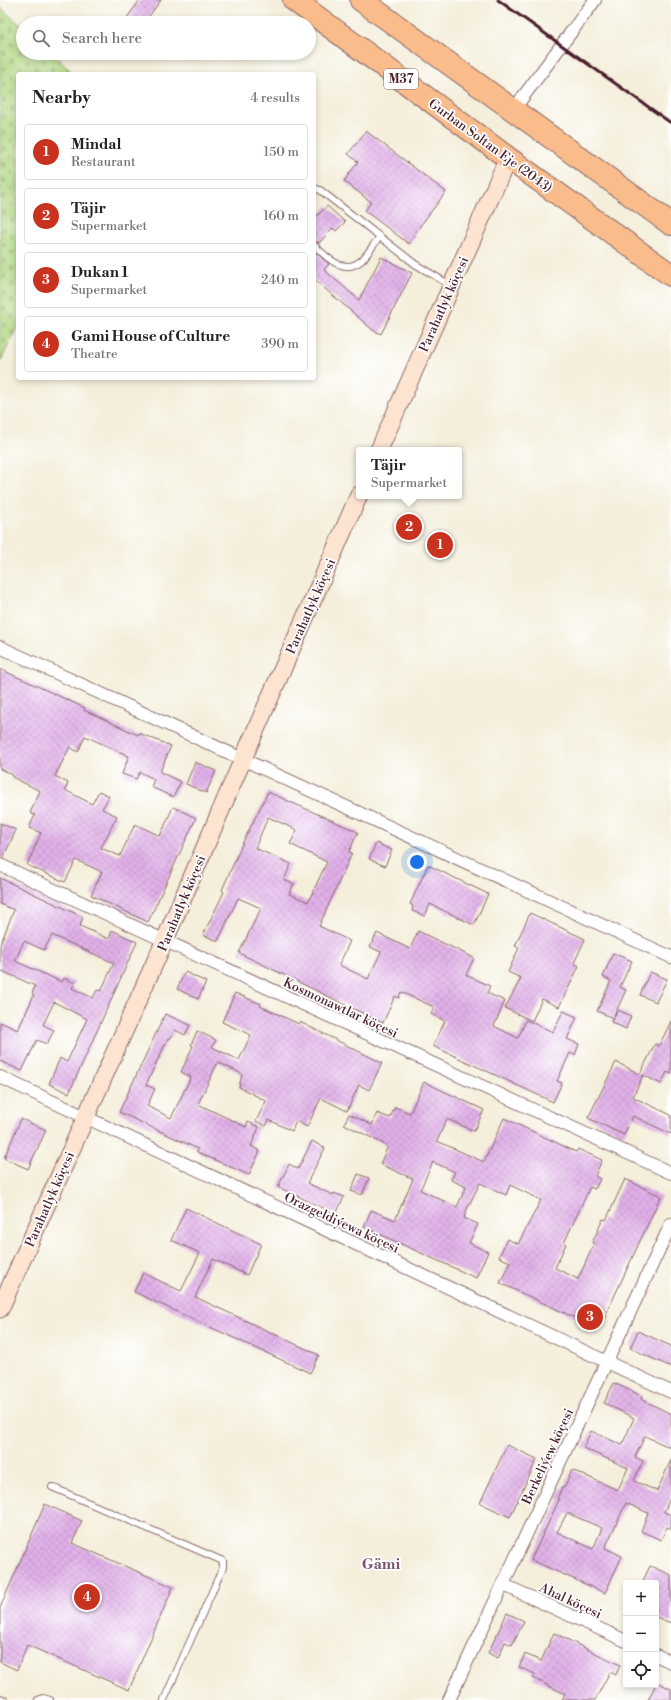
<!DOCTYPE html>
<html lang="en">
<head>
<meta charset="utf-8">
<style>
  :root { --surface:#fff; --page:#f6f6f6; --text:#222; --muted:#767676; --line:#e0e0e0; --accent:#c8321e }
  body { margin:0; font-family:"Libre Bodoni",serif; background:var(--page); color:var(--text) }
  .controls { position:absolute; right:12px; bottom:12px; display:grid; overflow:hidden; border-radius:4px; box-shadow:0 2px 6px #0003 }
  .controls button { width:36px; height:36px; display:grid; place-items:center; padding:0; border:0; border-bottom:1px solid var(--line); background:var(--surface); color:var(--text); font:20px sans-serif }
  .you { position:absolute; left:417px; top:862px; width:14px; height:14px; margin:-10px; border:3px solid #fff; border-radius:50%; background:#1a73e8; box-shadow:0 0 0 6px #1a73e833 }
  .badge { display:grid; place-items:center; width:26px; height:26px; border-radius:50%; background:var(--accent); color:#fff; font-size:13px; font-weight:700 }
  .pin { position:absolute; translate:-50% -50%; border:2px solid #fff; box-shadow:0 1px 4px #0006 }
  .popup { position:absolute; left:356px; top:447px; width:106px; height:52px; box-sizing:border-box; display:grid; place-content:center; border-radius:4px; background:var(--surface); filter:drop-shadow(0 1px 3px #0005); font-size:13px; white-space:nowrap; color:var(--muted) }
  .popup b { font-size:15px; color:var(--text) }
  .popup::after { content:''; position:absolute; left:50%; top:100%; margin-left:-8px; border:8px solid transparent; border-top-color:var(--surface) }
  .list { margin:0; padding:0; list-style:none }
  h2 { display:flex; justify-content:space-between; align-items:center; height:52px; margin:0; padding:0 16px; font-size:17px }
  h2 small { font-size:13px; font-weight:400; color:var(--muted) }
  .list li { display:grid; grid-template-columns:26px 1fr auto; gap:12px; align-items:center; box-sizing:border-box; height:56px; margin:0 8px 8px; padding:0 8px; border:1px solid var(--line); border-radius:4px }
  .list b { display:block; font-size:15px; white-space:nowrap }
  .list p { margin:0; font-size:13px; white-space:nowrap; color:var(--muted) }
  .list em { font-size:13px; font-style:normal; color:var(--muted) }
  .icon { flex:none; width:22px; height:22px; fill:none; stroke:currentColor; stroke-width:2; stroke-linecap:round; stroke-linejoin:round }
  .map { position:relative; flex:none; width:671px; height:1700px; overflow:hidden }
  .search { position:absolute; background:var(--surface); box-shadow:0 2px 6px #0003; left:16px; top:16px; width:300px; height:44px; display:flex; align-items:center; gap:10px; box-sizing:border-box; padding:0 14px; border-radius:22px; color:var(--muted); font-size:15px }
  .panel { position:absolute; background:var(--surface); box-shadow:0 2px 6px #0003; left:16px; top:72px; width:300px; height:308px; border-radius:4px }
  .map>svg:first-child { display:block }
  .cemetery { fill:url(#cemetery-stones); stroke:#7c7a56 }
  .building { fill:url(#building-cross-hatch); fill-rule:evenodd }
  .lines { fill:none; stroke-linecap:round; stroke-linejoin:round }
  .lane-casing { stroke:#866768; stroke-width:8 }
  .street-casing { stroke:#866768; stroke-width:14 }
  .secondary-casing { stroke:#866768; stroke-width:19 }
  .highway-casing { stroke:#866768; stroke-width:24 }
  .lane { stroke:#fff; stroke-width:6 }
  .street { stroke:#fff; stroke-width:12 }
  .secondary { stroke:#fde4d1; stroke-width:17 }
  .highway { stroke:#fabc8b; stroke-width:22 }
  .rail { stroke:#4a1f2b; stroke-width:3 }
  .labels { text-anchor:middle; stroke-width:3.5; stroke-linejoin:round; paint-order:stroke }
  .shield { fill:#fff; stroke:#80626b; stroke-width:1 }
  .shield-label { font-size:12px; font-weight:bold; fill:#4a1f2b }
  .street-label { font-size:13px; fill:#4a1f2b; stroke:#fff }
  .quarter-label { font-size:15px; font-weight:bold; fill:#7e526d; stroke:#fff }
</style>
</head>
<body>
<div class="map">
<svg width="671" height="1700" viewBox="0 0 671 1700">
  <defs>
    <pattern id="cemetery-stones" width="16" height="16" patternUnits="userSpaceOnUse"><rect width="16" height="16" fill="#afd680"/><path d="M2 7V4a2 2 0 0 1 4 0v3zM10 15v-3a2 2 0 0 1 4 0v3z" fill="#98b76f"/></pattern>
    <pattern id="building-cross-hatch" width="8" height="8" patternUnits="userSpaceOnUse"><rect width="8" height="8" fill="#e0b0e8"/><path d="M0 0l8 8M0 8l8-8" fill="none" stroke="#c297c7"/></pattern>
  </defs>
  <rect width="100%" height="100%" fill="#fff"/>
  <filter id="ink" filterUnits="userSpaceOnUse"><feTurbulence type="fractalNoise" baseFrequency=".025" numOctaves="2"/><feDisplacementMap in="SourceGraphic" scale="8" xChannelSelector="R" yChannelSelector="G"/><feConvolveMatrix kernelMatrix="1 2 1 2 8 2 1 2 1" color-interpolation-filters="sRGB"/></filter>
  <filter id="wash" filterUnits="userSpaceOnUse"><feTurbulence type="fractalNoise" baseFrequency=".012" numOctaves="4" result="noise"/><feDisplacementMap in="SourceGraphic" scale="16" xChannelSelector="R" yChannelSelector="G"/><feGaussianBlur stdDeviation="0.9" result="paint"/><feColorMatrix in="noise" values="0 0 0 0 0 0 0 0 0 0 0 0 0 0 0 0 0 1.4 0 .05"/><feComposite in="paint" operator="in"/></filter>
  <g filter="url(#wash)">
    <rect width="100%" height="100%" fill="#f4eeda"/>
    <path class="cemetery" d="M 0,7 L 23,27 L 23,53 L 51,53 L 74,74 L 18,74 L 18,325 L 0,363 Z"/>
    <g id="blocks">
      <path class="building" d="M 140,0 L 161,0 L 144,23 L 123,23 Z
        M 366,131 L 446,192 L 414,234 L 415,235 L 409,244 L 365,211 L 371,202 L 344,181 L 358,162 L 348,154 Z
        M 327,206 L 345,222 L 336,231 L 333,228 L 319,243 L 314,241 L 314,219 Z
        M 314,251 L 329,264 L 324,270 L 359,300 L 381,257 L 412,273 L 381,334 L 373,330 L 315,280 L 314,282 Z
        M 0,669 L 85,708 L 84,710 L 138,735 L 139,733 L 171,746 L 160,772 L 181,782 L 173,797 L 151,787 L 154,779 L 140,772 L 136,779 L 122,774 L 129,756 L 85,736 L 78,752 L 70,747 L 55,776 L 68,783 L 65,790 L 92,804 L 99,791 L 109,796 L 102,809 L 117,816 L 101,848 L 120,856 L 135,824 L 160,836 L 173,807 L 196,818 L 148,922 L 91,895 L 102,872 L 76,860 L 65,882 L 27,865 L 41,833 L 29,828 L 35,815 L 30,813 L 40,791 L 12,777 L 13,775 L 0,769 Z
        M 195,762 L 216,771 L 206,793 L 186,784 Z
        M 268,792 L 358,832 L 349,852 L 352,853 L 319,926 L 350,941 L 339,965 L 368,979 L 381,952 L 370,947 L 377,933 L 410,949 L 418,931 L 474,958 L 466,975 L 490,986 L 487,993 L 505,1001 L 494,1026 L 518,1038 L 526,1020 L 553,1032 L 563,1011 L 577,1017 L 567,1039 L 579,1044 L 575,1055 L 570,1053 L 557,1081 L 562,1083 L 553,1102 L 433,1046 L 445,1021 L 431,1014 L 434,1007 L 401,992 L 399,998 L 395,996 L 383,1023 L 239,953 L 261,908 L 238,898 L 218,941 L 203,935 L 224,892 L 222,890 L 243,842 ZM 268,817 L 297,830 L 290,844 L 327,862 L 308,902 L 289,894 L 294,884 L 284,880 L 291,864 L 255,848 Z
        M 0,823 L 16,830 L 3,858 L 0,858 Z
        M 376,843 L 392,850 L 385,866 L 369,859 Z
        M 428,865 L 488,894 L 474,925 L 430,904 L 425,916 L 412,911 L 413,906 L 410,904 Z
        M 0,878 L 83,917 L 80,926 L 109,939 L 112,930 L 137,942 L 69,1093 L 49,1084 L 60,1058 L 67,1062 L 87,1019 L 54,1002 L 43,1025 L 54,1030 L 47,1044 L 37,1040 L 22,1071 L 0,1061 L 0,1022 L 18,1030 L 34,995 L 32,994 L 35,986 L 0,970 L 0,945 L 14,910 L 0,904 ZM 52,935 L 114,963 L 101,991 L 97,990 L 93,998 L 72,988 L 75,983 L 64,978 L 62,982 L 15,961 L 24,941 L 44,950 Z
        M 530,913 L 585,939 L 574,963 L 579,966 L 559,1007 L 542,999 L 532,1021 L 505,1008 L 521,978 L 508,972 L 519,948 L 515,946 Z
        M 613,953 L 632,961 L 620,987 L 626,990 L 613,1018 L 597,1011 L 611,981 L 603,977 Z
        M 185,972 L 206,982 L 198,999 L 177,989 Z
        M 650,972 L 667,979 L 656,1002 L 640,995 Z
        M 235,993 L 261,1004 L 260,1006 L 299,1024 L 300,1022 L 382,1063 L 369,1090 L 359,1085 L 347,1111 L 321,1098 L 307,1127 L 296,1121 L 292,1131 L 269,1120 L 266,1126 L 256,1121 L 266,1101 L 239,1087 L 242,1074 L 218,1062 L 198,1104 L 246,1127 L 248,1122 L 259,1127 L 251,1146 L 260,1151 L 249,1175 L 197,1152 L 198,1149 L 119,1112 L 165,1014 L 190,1025 L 185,1035 L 175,1030 L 170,1039 L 168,1038 L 146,1085 L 155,1089 L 147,1106 L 171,1118 L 191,1077 L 181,1072 L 193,1046 L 191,1045 L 197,1031 L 216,1040 L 212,1047 L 239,1060 L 251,1035 L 222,1022 Z
        M 618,1010 L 631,1016 L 626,1029 L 611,1022 Z
        M 671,1021 L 671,1074 L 667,1072 L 661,1084 L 643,1075 L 633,1097 L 671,1115 L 671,1134 L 633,1116 L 624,1135 L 588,1118 L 616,1062 L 640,1074 L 655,1044 L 659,1046 Z
        M 424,1082 L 484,1110 L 474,1131 L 447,1119 L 437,1141 L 484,1162 L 504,1118 L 576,1152 L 578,1149 L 602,1160 L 595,1176 L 600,1179 L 595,1189 L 590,1187 L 564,1243 L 566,1244 L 555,1268 L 578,1279 L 594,1244 L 592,1243 L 603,1219 L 606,1220 L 625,1179 L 661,1196 L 599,1329 L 500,1283 L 510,1262 L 499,1257 L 507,1239 L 518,1244 L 541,1200 L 510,1185 L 506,1195 L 480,1183 L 466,1211 L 464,1218 L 478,1224 L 469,1243 L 488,1252 L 476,1278 L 364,1227 L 371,1210 L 395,1220 L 413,1179 L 380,1164 L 388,1146 L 344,1124 L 349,1114 L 372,1125 L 377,1113 L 390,1118 L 395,1107 L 410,1113 ZM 433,1162 L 455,1172 L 451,1180 L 466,1187 L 457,1207 L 420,1190 Z
        M 21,1119 L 46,1130 L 28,1169 L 4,1158 Z
        M 312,1141 L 325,1148 L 307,1183 L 333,1195 L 334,1193 L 344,1197 L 336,1214 L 278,1187 L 289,1164 L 298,1169 Z
        M 358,1174 L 369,1178 L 362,1195 L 351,1191 Z
        M 186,1208 L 261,1244 L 247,1275 L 213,1259 L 195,1297 L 319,1355 L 310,1373 L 134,1292 L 143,1273 L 181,1291 L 200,1253 L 171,1240 Z
        M 638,1331 L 671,1346 L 671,1367 L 630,1348 Z
        M 614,1383 L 642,1396 L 641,1399 L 671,1414 L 671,1448 L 645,1436 L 635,1457 L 643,1461 L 634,1481 L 657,1491 L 671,1460 L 671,1496 L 664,1512 L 671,1515 L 671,1529 L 667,1527 L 661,1540 L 641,1531 L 648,1513 L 626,1503 L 605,1548 L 622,1556 L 605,1593 L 531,1560 L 559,1500 L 557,1499 L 562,1487 L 564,1488 L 572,1470 L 618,1490 L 628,1468 L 583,1448 L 591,1431 L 622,1445 L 634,1418 L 604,1403 ZM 567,1513 L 602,1528 L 593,1549 L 557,1532 Z
        M 507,1445 L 537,1459 L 510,1517 L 480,1503 Z
        M 45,1504 L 82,1521 L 72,1543 L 173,1587 L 129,1690 L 27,1645 L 17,1670 L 0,1662 L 0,1608 Z
        M 650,1566 L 671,1575 L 671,1623 L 656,1617 L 656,1583 L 642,1583 Z
        M 507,1613 L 524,1621 L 512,1645 L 505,1642 L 498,1658 L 488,1653 Z
        M 554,1633 L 620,1665 L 616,1675 L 610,1672 L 595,1700 L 562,1700 L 565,1694 L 533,1678 L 535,1674 L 519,1667 L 525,1654 L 541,1661 Z
        M 657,1682 L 671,1689 L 671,1700 L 648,1700 Z"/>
    </g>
  </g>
  <g filter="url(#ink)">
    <use href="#blocks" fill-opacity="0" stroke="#866768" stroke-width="1"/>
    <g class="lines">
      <g class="lane-casing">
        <path id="lane" d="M 314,188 L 320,190 L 415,264 L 450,285
          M 314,245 C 326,257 344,276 362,260 C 368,254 373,245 379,238
          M 52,1487 L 223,1561 L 223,1567 L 164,1700
          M 0,1698 L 5,1700
          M 38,1700 L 43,1698 L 50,1700"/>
      </g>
      <g class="street-casing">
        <path id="street" d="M 514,109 L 595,0
          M 0,647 L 671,957
          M 0,865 L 671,1173
          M 0,1077 L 671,1392
          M 504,1585 L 626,1641
          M 656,1655 L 671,1662
          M 449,1700 L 671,1224"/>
      </g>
      <g class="secondary-casing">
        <path id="secondary" d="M 379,450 L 508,158
          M 0,1309 L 164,942 L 243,759 L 359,495"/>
      </g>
      <g class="highway-casing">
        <path id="highway" d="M 294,0 L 508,158 L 671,275
          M 361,0 L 671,224"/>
      </g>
      <use href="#lane" class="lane"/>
      <use href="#street" class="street"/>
      <use href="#secondary" class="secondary"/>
      <use href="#highway" class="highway"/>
      <path class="rail" d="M 498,0 L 671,123"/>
    </g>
  </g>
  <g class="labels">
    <rect class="shield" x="384" y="69" width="34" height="20" rx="3"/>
    <g class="shield-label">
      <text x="401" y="83">M37</text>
    </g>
    <g class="street-label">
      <text transform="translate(491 145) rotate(36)" y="5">Gurban Soltan Eje (2043)</text>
      <text transform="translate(443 304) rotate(-66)" y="5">Parahatlyk köçesi</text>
      <text transform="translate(310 606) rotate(-66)" y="5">Parahatlyk köçesi</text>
      <text transform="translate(181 903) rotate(-67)" y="5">Parahatlyk köçesi</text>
      <text transform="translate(341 1007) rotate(25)" y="5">Kosmonawtlar köçesi</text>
      <text transform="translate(49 1199) rotate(-66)" y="5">Parahatlyk köçesi</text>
      <text transform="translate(342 1222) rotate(25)" y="5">Orazgeldiýewa köçesi</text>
      <text transform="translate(547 1456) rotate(-65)" y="5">Berkeliýew köçesi</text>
      <text transform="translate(571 1600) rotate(25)" y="5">Ahal köçesi</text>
    </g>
    <g class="quarter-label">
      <text x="381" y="1569">Gämi</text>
    </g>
  </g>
</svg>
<div class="controls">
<button>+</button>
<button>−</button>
<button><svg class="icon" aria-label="locate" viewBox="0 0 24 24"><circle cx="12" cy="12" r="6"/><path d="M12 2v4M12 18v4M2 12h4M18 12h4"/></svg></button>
</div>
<div class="you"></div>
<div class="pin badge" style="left:440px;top:545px">1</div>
<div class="pin badge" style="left:409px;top:527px">2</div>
<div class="popup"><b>Täjir</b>Supermarket</div>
<div class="pin badge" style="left:590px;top:1317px">3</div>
<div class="pin badge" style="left:87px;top:1597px">4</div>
<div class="search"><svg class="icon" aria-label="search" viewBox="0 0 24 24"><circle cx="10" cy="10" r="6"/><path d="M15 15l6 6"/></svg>Search here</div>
<section class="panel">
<h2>Nearby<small>4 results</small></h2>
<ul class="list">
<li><span class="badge">1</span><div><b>Mindal</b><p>Restaurant</p></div><em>150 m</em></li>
<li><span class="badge">2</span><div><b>Täjir</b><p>Supermarket</p></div><em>160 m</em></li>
<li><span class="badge">3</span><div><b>Dukan 1</b><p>Supermarket</p></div><em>240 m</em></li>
<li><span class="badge">4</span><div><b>Gami House of Culture</b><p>Theatre</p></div><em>390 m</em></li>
</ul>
</section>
</div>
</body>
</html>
